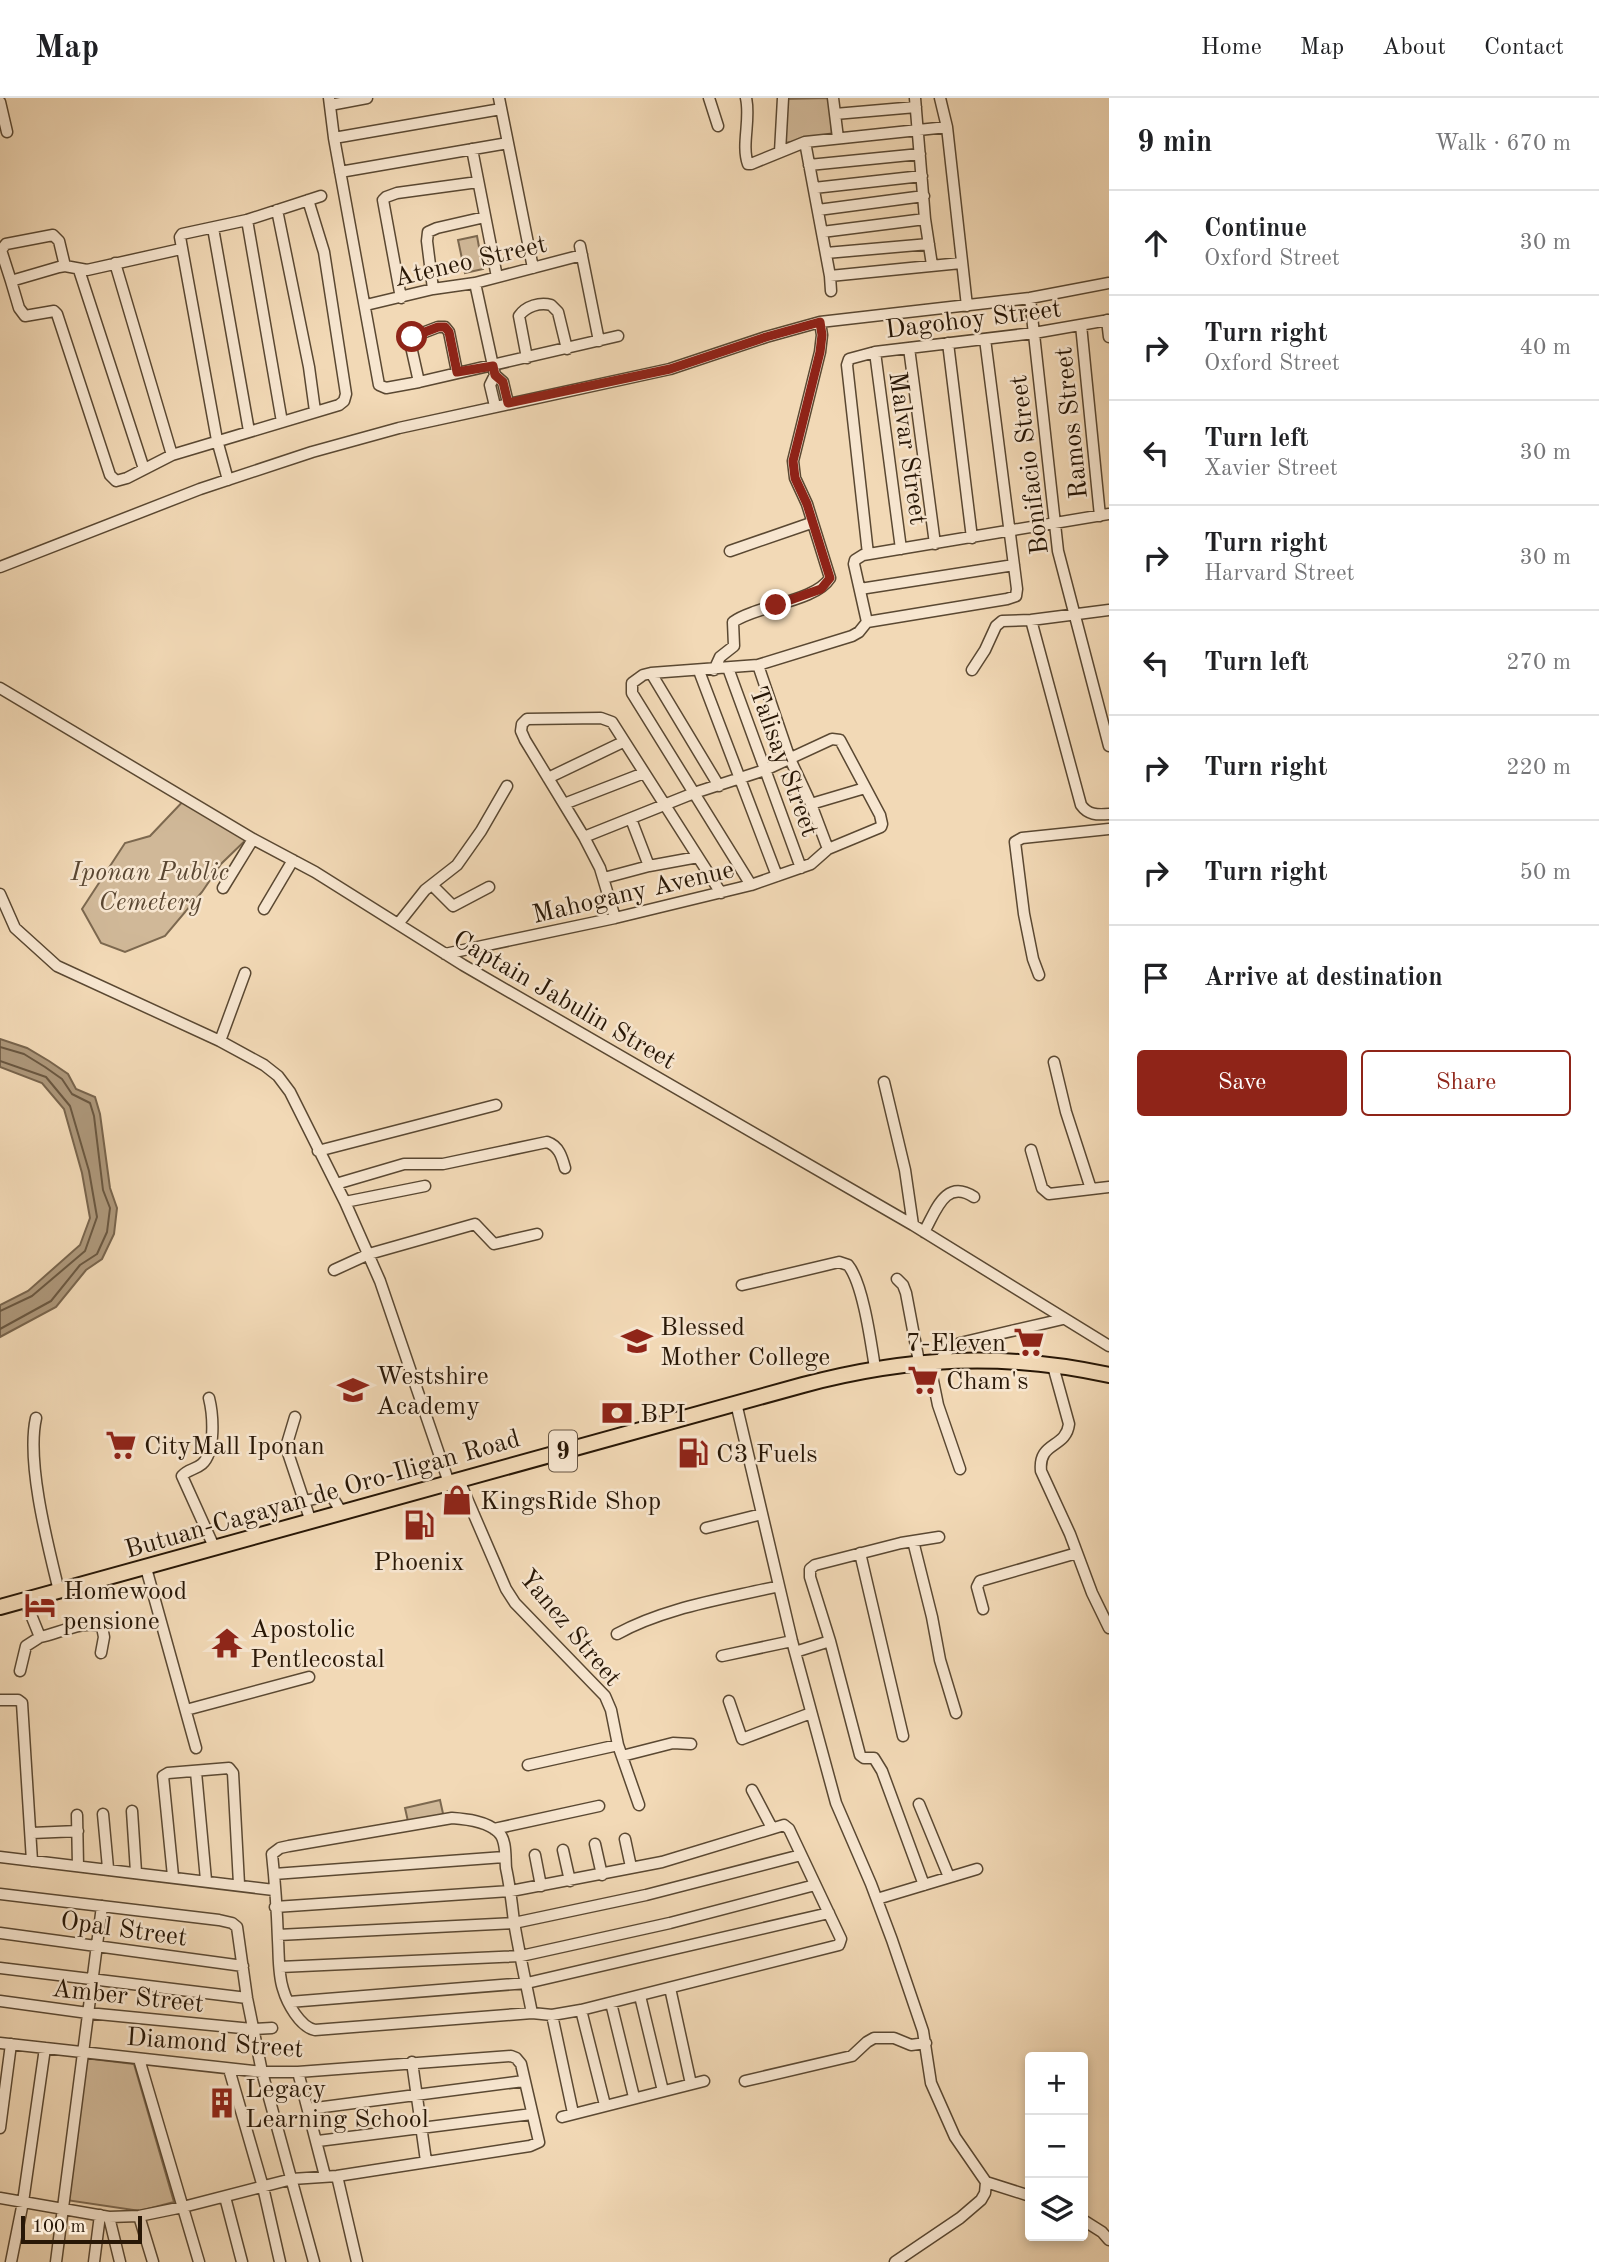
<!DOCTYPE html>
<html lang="en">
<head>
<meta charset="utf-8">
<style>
  :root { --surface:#fff; --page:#f6f6f6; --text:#202124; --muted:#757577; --line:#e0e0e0; --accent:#8f2418 }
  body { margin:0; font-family:"Old Standard TT",serif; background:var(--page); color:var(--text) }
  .controls { position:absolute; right:21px; bottom:21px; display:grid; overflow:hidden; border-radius:7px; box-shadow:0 4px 10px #0003 }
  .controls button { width:63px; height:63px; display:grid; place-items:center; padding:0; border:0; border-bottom:2px solid var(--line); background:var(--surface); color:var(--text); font:35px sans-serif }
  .scale { position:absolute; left:21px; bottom:18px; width:121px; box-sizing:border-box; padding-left:7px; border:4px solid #281706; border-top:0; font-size:19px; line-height:24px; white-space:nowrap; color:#281706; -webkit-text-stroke:5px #f7e6d0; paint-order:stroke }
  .stop { position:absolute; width:21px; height:21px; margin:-16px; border:5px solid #8f2418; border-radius:50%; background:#fff }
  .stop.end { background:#8f2418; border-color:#fff; box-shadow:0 2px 7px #0008 }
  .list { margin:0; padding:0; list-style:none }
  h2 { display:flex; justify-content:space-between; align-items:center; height:91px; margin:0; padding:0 28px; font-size:30px }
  h2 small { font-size:23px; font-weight:400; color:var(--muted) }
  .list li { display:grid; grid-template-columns:46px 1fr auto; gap:21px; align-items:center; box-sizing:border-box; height:105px; padding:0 28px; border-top:2px solid var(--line) }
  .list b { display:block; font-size:26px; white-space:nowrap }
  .list p { margin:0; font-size:23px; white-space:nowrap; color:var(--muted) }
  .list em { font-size:23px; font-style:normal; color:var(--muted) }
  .actions { display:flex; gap:14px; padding:21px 28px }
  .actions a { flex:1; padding:16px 0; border:2px solid var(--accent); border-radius:7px; text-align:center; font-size:24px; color:var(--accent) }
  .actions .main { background:var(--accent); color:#fff }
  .icon { flex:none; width:38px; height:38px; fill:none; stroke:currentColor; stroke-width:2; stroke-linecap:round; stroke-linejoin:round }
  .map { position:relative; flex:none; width:1109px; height:2164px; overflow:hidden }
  header { display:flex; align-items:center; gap:42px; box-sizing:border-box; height:98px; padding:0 35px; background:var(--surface); border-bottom:2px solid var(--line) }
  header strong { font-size:33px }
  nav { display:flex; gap:38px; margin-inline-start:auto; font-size:24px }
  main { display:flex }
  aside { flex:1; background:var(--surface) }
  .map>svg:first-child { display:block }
  .green { fill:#d0b898; stroke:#7c684f; stroke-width:2 }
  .water { fill:#ad977a; stroke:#78644c; stroke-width:2 }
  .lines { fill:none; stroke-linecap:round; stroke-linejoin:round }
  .shore { stroke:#6a5740; stroke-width:2 }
  .minor-casing { stroke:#5a4832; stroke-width:13 }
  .highway-casing { stroke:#281706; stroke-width:18 }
  .minor { stroke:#f7e6d0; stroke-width:10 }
  .highway { stroke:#f2d9b6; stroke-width:14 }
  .route { stroke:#8f2418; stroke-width:9 }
  .labels { text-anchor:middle; stroke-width:5; stroke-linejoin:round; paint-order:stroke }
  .shield { fill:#f7e6d0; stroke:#665543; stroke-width:2 }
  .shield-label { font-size:24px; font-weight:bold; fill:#281706 }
  .street-label { font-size:26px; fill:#281706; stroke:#f7e6d0 }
  .park-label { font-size:26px; font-style:italic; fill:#5a4732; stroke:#f7e6d0 }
  .poi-label { font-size:26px; fill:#281706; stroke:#f7e6d0; text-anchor:start }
</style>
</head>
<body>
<header>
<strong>Map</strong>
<nav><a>Home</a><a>Map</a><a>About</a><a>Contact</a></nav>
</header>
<main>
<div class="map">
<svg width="1109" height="2164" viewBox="0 0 1109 2164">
  <rect width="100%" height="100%" fill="#f2d9b6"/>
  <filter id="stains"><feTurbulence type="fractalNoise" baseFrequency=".00286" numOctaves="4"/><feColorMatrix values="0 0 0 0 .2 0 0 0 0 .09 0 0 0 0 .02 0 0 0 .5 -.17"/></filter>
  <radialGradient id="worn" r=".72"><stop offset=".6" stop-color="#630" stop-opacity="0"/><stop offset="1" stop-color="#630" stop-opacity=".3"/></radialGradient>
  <path class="green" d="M 830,0 L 832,38 L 784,45 L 783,1 Z
    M 477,138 L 483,171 L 465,175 L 458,142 Z
    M 188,698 L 252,736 L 221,766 L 202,794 L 165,838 L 125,854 L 101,845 L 82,811 L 125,745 L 150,738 Z
    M 440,1702 L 444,1720 L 409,1728 L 405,1710 Z
    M 84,1960 L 134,1966 L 174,2104 L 140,2113 L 66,2102 Z"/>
  <path class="water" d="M 0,941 L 27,950 L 49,963 L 68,976 L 76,991 L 95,999 L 100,1016 L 110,1090 L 117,1110 L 114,1136 L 102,1161 L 86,1172 L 56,1209 L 0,1239 L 0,1207 L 28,1193 L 80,1147 L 90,1120 L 82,1075 L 64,1011 L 42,985 L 0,969 Z"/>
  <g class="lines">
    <path class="shore" d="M 0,949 L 24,956 L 45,969 L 62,981 L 72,996 L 90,1005 L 94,1018 L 103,1092 L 110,1110 L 107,1134 L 97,1156 L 80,1167 L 51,1203 L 0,1231
      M 0,963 L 46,979 L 70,1008 L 89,1073 L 97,1119 L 85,1153 L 32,1198 L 0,1213"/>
    <g class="minor-casing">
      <path id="minor" d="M 329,0 L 334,40 L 379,287 L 386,290 L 419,284 L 618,238
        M 499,0 L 533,170
        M 709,0 L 718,28
        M 746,0 C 751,21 741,47 748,66 L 751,66 L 805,44 L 947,29
        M 833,0 L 838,40
        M 915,0 L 925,121 L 932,167
        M 940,0 L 947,29 L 967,208
        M 0,4 L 7,34
        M 330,7 L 367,0
        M 835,16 L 916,9
        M 334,40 L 501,11
        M 805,44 L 830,178 L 831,193
        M 472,51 L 497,179
        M 780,54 L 783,0
        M 809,67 L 920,56
        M 340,74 L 508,45
        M 814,90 L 922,78
        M 277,112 L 309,269 L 315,313
        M 818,112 L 924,98
        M 247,122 L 282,324
        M 213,130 L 249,333
        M 822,134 L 925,121
        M 580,148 L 599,243
        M 826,155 L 929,146
        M 115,165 L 172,357
        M 65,168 L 59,143 L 53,137 L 6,146 L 1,152 L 11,183 L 59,169 L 65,168 L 87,172 L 181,151
        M 79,172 L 144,371
        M 830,178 L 961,165
        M 11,183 L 19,210 L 25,218 L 54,213 L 57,216 L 110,377 L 116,383 L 127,380 L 172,357 L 339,307 L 344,303 L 346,296 L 324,154 L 308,102
        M 475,185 L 495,277 L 503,284 L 508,305
        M 433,191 L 427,143 L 428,134 L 437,130 L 485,119
        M 401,200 L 383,102 L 386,99 L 397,95 L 478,84
        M 1030,200 L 1058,453 L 1109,648
        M 366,207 L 433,191 L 475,185 L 582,157
        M 1107,222 L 1109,239
        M 1081,227 L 1100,418
        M 948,245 L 972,440
        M 909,250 L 935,446
        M 875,254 L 901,451
        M 527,260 L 519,218 C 526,208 540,204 551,207 L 558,214 L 567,251
        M 495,277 L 490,287 L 495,308
        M 419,284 L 410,244 L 412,239 L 438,229 L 445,229 L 449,234 L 457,274
        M 228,382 L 217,342 L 180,139 L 182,136 L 247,122 L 321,98
        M 730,453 L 811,425
        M 868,456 L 847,267 L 849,261 L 875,254 L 1034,235 L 1109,222
        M 0,469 L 200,391 L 312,354 L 399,330 L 670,271 L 766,239 L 820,224 L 1030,200 L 1109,185
        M 860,491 L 1014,467
        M 1031,522 L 1081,707 C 1088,717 1097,717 1109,716
        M 867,524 L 854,466 L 855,462 L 863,457 L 1109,416
        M 728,570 L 801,770
        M 714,572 L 720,559 L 734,548 L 733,524 C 757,507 815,504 830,480 L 807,406 L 795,380 L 793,363 L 820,254 L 822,237 L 820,224
        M 972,572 L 985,552 L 996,528 L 1002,523 L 1031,522 L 1109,512
        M 699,573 L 777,778
        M 651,575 L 719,688
        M 0,590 L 253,741 L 315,774 L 463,867 L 913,1127 L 1109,1248
        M 548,680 L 623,644
        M 564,706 L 644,675
        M 811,706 L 865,690
        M 631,721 L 649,768
        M 584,739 L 694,695 L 765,672 L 832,641 L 840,642 L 880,717 L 882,726 L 881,729 L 828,751
        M 604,780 L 649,768 L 698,759
        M 432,787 L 453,808 L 489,789
        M 751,787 L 632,595 L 632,585 L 643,577 L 651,575 L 758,567 L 852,538 L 859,534 L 867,524 L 1007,501 L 1016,498 L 1017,491 L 985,241
        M 223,790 L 253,741
        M 0,796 L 15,830 L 57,868 L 220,943 L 264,967 L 278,978 L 290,994 L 345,1104 L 380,1183 L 449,1385
        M 264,811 L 293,762
        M 615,820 L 600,770 L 584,739 L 525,642 L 521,633 L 522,626 L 527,621 L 601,620 L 612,624 L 721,795
        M 398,826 L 425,792 L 457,767 L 481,733 L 507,688
        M 445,856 L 615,820 L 751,787 L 811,766 L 828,751 L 811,706 L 790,661 L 758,567
        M 1039,877 L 1033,861 L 1024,816 L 1015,744 L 1022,740 L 1109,731
        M 220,943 L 245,875
        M 1054,964 L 1066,1014 L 1091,1091
        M 884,984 L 905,1072 L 913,1127
        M 1031,1052 L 1042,1090 L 1049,1096 L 1109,1089
        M 318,1053 L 496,1007
        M 336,1086 L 404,1066 L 443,1066 L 547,1044 C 559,1048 562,1059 565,1070
        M 345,1104 L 425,1088
        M 924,1134 C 936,1113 945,1080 974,1099
        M 334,1172 L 369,1156 L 475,1126 L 494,1146 L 537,1136
        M 897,1181 L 903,1187 L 906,1195 L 919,1264
        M 742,1187 L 839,1164 L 848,1167 C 863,1185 871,1245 875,1270
        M 940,1262 L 950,1250 L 960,1245 L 1063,1221
        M 929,1263 L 938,1307 L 960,1371
        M 1053,1268 L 1069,1326 C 1066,1351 1038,1343 1041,1373 L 1070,1436 L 1092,1495 L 1109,1530
        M 209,1300 C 213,1316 216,1354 202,1366 C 195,1372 188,1371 182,1378 L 215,1451
        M 736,1305 L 792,1543 L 836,1705 L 871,1786 L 892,1842 L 923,1933 L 931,1985 L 955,2039 L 986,2084 L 985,2095 L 981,2102 L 960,2120 L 895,2164
        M 295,1319 L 286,1349 L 311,1424
        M 36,1320 C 26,1364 48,1448 59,1493
        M 459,1382 L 506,1491 L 515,1505 L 605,1598 L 611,1612 L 618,1647 L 639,1707
        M 305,1403 L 331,1397 L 342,1415
        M 706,1430 L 762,1416
        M 913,1443 L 932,1519 L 940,1562 L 956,1615
        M 860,1455 L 903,1638
        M 146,1470 L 196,1650
        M 983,1511 L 977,1489 L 980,1483 L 1077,1455
        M 617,1536 C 666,1509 725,1501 779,1488
        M 40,1539 C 57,1536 85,1521 102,1529 L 104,1539 L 101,1555
        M 795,1554 L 830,1543
        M 722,1558 L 792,1543
        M 20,1573 L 26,1548 L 40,1539 L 25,1502
        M 0,1602 L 18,1602 L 22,1605 L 32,1763
        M 729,1603 L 742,1641 L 811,1615
        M 186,1612 L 309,1579
        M 622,1658 L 673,1645 L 691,1646
        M 528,1667 L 618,1647
        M 196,1674 L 206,1782
        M 752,1692 L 772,1730
        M 919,1706 L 949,1779
        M 132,1713 L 136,1774
        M 103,1716 L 108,1770
        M 77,1717 L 78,1768
        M 494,1731 L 599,1708
        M 32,1735 L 78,1733
        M 625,1741 L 631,1769
        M 595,1746 L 602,1777
        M 563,1752 L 570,1783
        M 535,1757 L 541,1788
        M 0,1759 L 274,1792
        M 274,1776 L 504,1759
        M 173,1778 L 163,1678 L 168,1675 L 229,1670 L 233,1675 L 239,1786
        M 924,1787 L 882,1673 L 874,1660 L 864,1660 L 860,1657 L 830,1543 L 810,1479 L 810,1471 L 815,1467 L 901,1445 L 939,1439
        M 0,1796 L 219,1822 L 232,1825 L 237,1829 L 247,1900 L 262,1974 L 314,2164
        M 877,1801 L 977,1771
        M 275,1809 L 511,1793 L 662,1764 L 784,1727 L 789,1731 L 841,1841 L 839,1847 L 581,1912 L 552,1917 L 532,1915 L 315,1932 C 300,1929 287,1905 283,1891 C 278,1876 279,1858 278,1842 C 277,1813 275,1784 272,1756 L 280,1750 L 289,1748 L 452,1720 C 466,1721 487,1723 498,1734 C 507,1741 505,1760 506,1770 C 510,1788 512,1806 514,1824 C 519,1854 526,1885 532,1915
        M 0,1835 L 243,1868
        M 278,1837 L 514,1825 L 646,1797 L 801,1757
        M 280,1869 L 521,1858 L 670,1825 L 815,1787
        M 0,1870 L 247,1900
        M 670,1890 L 691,1986
        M 640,1898 L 663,1993
        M 0,1903 L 88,1915 L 252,1931 L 272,1930
        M 289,1904 L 527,1885 L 829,1815
        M 611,1905 L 634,1999
        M 581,1912 L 605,2007
        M 552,1917 L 573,2015
        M 0,1945 L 262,1974 L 298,1974 L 511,1958 L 516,1960 L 521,1966 L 539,2044 L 530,2048 L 337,2078 L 292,2081 L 183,2109 L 139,2118 L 109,2119 L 0,2100
        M 139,1961 L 199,2164
        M 412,1964 L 426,2063
        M 229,1971 L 263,2089 L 280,2164
        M 298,1974 L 325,2078
        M 745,1983 L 852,1958 L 867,1944 L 874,1940 L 894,1940 L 911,1947 L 926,1945
        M 308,2011 L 524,1983
        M 562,2019 L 704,1983
        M 0,2030 L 11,1946
        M 318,2043 L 532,2016
        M 337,2078 L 357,2164
        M 986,2084 L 1030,2098
        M 225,2099 L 242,2164
        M 139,2118 L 153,2164
        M 109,2119 L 120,2164
        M 1083,2122 L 1102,2134 L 1109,2142
        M 11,2164 L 23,2104 L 45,1950
        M 56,2164 L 102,1808
        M 94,2164 L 100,2117"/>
    </g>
    <g class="highway-casing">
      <path id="highway" d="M 0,1509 L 803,1287 C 908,1259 1003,1254 1109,1277"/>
    </g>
    <use href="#minor" class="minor"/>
    <use href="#highway" class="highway"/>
  </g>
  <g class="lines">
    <path class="route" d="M 412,239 L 438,229 L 445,229 L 449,234 L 457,274 L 493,268 L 495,277 L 503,284 L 508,305 L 670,271 L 766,239 L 820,224 L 822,237 L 820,254 L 793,363 L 795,380 L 807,406 L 830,480 L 821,491 L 776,507"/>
  </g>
  <defs>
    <g id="university-bare" transform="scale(2.415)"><path d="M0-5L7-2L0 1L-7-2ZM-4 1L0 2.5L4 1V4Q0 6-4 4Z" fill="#8f2418" stroke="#f7e6d0" stroke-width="2.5" paint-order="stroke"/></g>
    <g id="supermarket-bare" transform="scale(2.415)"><path d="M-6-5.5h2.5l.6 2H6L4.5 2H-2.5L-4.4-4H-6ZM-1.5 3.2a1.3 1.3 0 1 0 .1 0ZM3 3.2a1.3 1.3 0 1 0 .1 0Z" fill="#8f2418" stroke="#f7e6d0" stroke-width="2.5" paint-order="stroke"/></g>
    <g id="school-bare" transform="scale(2.415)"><path d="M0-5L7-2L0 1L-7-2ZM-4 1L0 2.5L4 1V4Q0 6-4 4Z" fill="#8f2418" stroke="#f7e6d0" stroke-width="2.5" paint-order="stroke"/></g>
    <g id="bank-bare" transform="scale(2.415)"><path d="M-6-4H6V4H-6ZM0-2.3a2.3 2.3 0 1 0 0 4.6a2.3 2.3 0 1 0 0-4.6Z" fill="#8f2418" stroke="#f7e6d0" stroke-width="2.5" paint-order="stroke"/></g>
    <g id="fuel-bare" transform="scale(2.415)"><path d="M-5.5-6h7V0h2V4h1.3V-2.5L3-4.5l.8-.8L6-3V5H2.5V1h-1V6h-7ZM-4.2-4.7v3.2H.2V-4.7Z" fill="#8f2418" stroke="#f7e6d0" stroke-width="2.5" paint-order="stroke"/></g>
    <g id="shop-bare" transform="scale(2.415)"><path d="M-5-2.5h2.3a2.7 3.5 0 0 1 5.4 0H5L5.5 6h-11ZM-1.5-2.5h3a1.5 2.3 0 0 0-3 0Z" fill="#8f2418" stroke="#f7e6d0" stroke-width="2.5" paint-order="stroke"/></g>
    <g id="hotel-bare" transform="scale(2.415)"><path d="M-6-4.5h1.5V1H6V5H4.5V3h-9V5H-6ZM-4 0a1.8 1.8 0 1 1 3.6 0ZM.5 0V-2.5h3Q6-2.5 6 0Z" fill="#8f2418" stroke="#f7e6d0" stroke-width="2.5" paint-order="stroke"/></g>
    <g id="temple-bare" transform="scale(2.415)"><path d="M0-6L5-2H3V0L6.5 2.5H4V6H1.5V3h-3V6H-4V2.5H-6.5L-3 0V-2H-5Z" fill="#8f2418" stroke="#f7e6d0" stroke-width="2.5" paint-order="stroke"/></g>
    <g id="building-bare" transform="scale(2.415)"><path d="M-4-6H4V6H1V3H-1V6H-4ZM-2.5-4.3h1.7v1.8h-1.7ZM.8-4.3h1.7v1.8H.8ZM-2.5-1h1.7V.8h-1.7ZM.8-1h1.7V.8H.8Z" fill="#8f2418" stroke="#f7e6d0" stroke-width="2.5" paint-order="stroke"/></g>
  </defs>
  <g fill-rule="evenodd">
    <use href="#university-bare" x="637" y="1243"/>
    <use href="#supermarket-bare" x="1029" y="1244"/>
    <use href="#supermarket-bare" x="923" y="1282"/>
    <use href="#school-bare" x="353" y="1292"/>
    <use href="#bank-bare" x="617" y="1315"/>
    <use href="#supermarket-bare" x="121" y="1347"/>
    <use href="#fuel-bare" x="693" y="1355"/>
    <use href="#shop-bare" x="457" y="1402"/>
    <use href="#fuel-bare" x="419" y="1427"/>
    <use href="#hotel-bare" x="40" y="1507"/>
    <use href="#temple-bare" x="227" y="1545"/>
    <use href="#building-bare" x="222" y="2005"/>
  </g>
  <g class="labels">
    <rect class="shield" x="549" y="1332.5" width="28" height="41" rx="5"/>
    <g class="shield-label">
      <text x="563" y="1361">9</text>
    </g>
    <g class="street-label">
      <text transform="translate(470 162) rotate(-13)" y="9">Ateneo Street</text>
      <text transform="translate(973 220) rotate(-7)" y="9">Dagohoy Street</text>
      <text transform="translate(1070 325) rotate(-96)" y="9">Ramos Street</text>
      <text transform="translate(909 350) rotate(82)" y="9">Malvar Street</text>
      <text transform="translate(1028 367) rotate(-97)" y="9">Bonifacio Street</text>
      <text transform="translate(785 663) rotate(70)" y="9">Talisay Street</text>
      <text transform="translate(633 793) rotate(-13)" y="9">Mahogany Avenue</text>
      <text transform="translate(565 901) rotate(30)" y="9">Captain Jabulin Street</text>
      <text transform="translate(322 1395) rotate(-16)" y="9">Butuan-Cagayan de Oro-Iligan Road</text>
      <text transform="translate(571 1529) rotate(50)" y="9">Yanez Street</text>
      <text transform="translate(124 1830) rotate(8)" y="9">Opal Street</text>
      <text transform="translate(128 1897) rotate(6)" y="9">Amber Street</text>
      <text transform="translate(215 1944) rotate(4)" y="9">Diamond Street</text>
    </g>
    <g class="park-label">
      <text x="150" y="782">Iponan Public<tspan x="150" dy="30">Cemetery</tspan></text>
    </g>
    <g class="poi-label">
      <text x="660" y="1237">Blessed<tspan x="660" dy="30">Mother College</tspan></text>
      <text x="1006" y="1253" text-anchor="end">7-Eleven</text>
      <text x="376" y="1286">Westshire<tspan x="376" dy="30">Academy</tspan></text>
      <text x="946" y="1291">Cham's</text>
      <text x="640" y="1324">BPI</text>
      <text x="144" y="1356">CityMall Iponan</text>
      <text x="716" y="1364">C3 Fuels</text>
      <text x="480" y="1411">KingsRide Shop</text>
      <text x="419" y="1472" text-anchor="middle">Phoenix</text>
      <text x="63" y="1501">Homewood<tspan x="63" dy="30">pensione</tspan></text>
      <text x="250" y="1539">Apostolic<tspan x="250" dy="30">Pentlecostal</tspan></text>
      <text x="245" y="1999">Legacy<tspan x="245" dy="30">Learning School</tspan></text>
    </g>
  </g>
  <rect width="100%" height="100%" filter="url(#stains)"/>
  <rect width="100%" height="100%" fill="url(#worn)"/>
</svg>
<div class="controls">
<button>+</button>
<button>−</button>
<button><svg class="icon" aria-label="layers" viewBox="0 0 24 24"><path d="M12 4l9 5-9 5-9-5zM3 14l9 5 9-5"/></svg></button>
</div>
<div class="scale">100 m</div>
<div class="stop" style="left:412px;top:239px"></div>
<div class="stop end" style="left:776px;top:507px"></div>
</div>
<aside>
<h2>9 min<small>Walk · 670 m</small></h2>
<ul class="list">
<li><svg class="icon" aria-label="ahead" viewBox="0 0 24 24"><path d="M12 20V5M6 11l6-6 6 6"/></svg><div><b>Continue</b><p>Oxford Street</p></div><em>30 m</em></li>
<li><svg class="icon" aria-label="right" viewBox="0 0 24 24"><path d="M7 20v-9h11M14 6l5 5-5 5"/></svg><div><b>Turn right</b><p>Oxford Street</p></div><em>40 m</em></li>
<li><svg class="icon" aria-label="left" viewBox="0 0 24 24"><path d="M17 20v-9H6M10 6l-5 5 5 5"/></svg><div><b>Turn left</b><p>Xavier Street</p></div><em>30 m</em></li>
<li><svg class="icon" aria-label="right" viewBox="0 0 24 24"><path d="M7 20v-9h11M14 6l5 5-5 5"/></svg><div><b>Turn right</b><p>Harvard Street</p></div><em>30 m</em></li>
<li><svg class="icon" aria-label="left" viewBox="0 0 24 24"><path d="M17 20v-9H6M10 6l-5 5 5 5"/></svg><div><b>Turn left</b></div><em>270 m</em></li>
<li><svg class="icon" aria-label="right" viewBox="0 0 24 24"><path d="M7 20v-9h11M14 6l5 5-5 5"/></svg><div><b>Turn right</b></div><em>220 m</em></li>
<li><svg class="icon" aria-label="right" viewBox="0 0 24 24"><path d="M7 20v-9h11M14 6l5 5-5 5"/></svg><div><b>Turn right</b></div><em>50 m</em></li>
<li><svg class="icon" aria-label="arrive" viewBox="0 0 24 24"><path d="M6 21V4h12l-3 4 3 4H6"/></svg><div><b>Arrive at destination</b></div></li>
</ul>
<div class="actions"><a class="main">Save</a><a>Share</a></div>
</aside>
</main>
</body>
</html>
